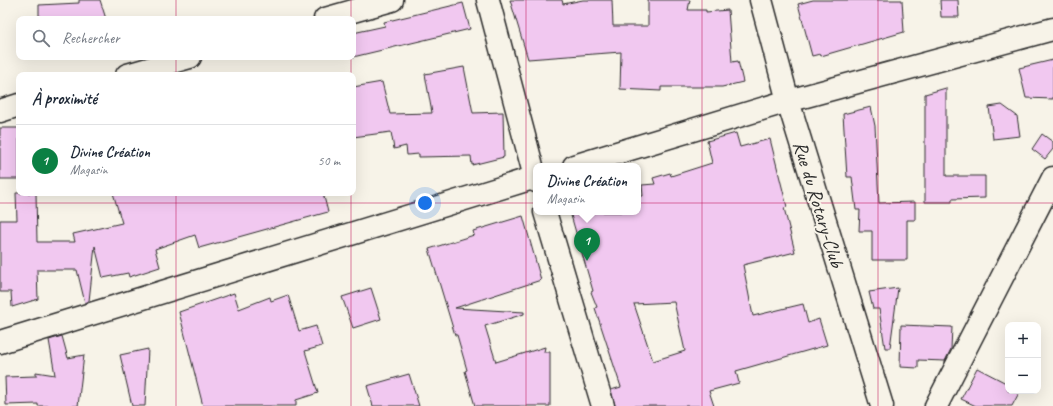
<!DOCTYPE html>
<html lang="fr">
<head>
<meta charset="utf-8">
<style>
  :root { --surface:#fff; --page:#f6f6f7; --text:#1f2937; --muted:#747a83; --line:#e0e1e3; --accent:#0b8043 }
  body { margin:0; font-family:Caveat,sans-serif; background:var(--page); color:var(--text) }
  .controls { position:absolute; right:12px; bottom:12px; display:grid; overflow:hidden; border-radius:8px; box-shadow:0 4px 16px #0002 }
  .controls button { width:36px; height:36px; display:grid; place-items:center; padding:0; border:0; border-bottom:1px solid var(--line); background:var(--surface); color:var(--text); font:20px sans-serif }
  .you { position:absolute; left:425px; top:203px; width:14px; height:14px; margin:-10px; border:3px solid #fff; border-radius:50%; background:#1a73e8; box-shadow:0 0 0 6px #1a73e833 }
  .badge { display:grid; place-items:center; width:26px; height:26px; border-radius:50%; background:var(--accent); color:#fff; font-size:13px; font-weight:700 }
  .pin { position:absolute; translate:-50% -33px; filter:drop-shadow(0 1px 2px #0008) }
  .pin::after { content:''; position:absolute; top:21px; width:14px; height:12px; background:inherit; clip-path:polygon(0 0,100% 0,50% 100%) }
  .popup { position:absolute; left:533px; top:163px; width:108px; height:52px; box-sizing:border-box; display:grid; place-content:center; border-radius:8px; background:var(--surface); filter:drop-shadow(0 1px 3px #0005); font-size:13px; white-space:nowrap; color:var(--muted) }
  .popup b { font-size:15px; color:var(--text) }
  .popup::after { content:''; position:absolute; left:50%; top:100%; margin-left:-8px; border:8px solid transparent; border-top-color:var(--surface) }
  .list { margin:0; padding:0; list-style:none }
  h2 { display:flex; justify-content:space-between; align-items:center; height:52px; margin:0; padding:0 16px; font-size:17px }
  h2 small { font-size:13px; font-weight:400; color:var(--muted) }
  .list li { display:grid; grid-template-columns:26px 1fr auto; gap:12px; align-items:center; box-sizing:border-box; height:72px; padding:0 16px; border-top:1px solid var(--line) }
  .list b { display:block; font-size:15px; white-space:nowrap }
  .list p { margin:0; font-size:13px; white-space:nowrap; color:var(--muted) }
  .list em { font-size:13px; font-style:normal; color:var(--muted) }
  .icon { flex:none; width:22px; height:22px; fill:none; stroke:currentColor; stroke-width:2; stroke-linecap:round; stroke-linejoin:round }
  .map { position:relative; flex:none; width:1053px; height:406px; overflow:hidden }
  .search { position:absolute; background:var(--surface); box-shadow:0 4px 16px #0002; left:16px; top:16px; width:340px; height:44px; display:flex; align-items:center; gap:10px; box-sizing:border-box; padding:0 14px; border-radius:8px; color:var(--muted); font-size:15px }
  .panel { position:absolute; background:var(--surface); box-shadow:0 4px 16px #0002; left:16px; top:72px; width:340px; height:124px; border-radius:8px }
  .map>svg:first-child { display:block }
  .building { fill:#f1c8f0; stroke:#2b2b2b; fill-rule:evenodd }
  .lines { fill:none; stroke-linecap:round; stroke-linejoin:round }
  .minor-casing { stroke:#2b2b2b; stroke-width:25 }
  .minor { stroke:#f7f3e8; stroke-width:22 }
  .grid { fill:none; stroke:#c2185b; stroke-width:1; stroke-opacity:0.55 }
  .labels { text-anchor:middle; stroke-width:4; stroke-linejoin:round; paint-order:stroke }
  .street-label { font-size:20px; fill:#2b2b2b; stroke:#f7f3e8 }
</style>
</head>
<body>
<div class="map">
<svg width="1053" height="406" viewBox="0 0 1053 406">
  <rect width="100%" height="100%" fill="#f7f3e8"/>
  <filter id="ink" filterUnits="userSpaceOnUse"><feTurbulence type="fractalNoise" baseFrequency=".025" numOctaves="2"/><feDisplacementMap in="SourceGraphic" scale="8" xChannelSelector="R" yChannelSelector="G"/><feConvolveMatrix kernelMatrix="1 2 1 2 8 2 1 2 1" color-interpolation-filters="sRGB"/></filter>
  <g filter="url(#ink)">
    <path class="building" d="M 79,0 L 100,0 L 106,19 L 39,19 L 39,5 L 79,3 Z
      M 510,0 L 562,0 L 563,4 L 583,0 L 612,0 L 613,26 L 648,26 L 648,0 L 690,0 L 688,10 L 706,10 L 706,12 L 728,10 L 732,62 L 738,61 L 743,82 L 722,87 L 661,87 L 661,91 L 620,89 L 621,52 L 528,59 Z
      M 813,0 L 902,0 L 904,32 L 821,56 L 820,54 L 812,56 L 798,4 Z
      M 940,0 L 958,0 L 959,17 L 941,17 Z
      M 463,3 L 470,29 L 353,57 L 353,33 L 385,26 L 384,22 Z
      M 1053,60 L 1053,99 L 1026,98 L 1019,68 Z
      M 464,67 L 473,113 L 503,112 L 504,157 L 472,165 L 471,156 L 419,157 L 419,154 L 407,155 L 406,146 L 394,149 L 391,132 L 353,137 L 353,87 L 382,82 L 390,114 L 432,113 L 425,74 Z
      M 946,88 L 946,176 L 985,176 L 985,198 L 952,199 L 952,202 L 925,202 L 925,94 Z
      M 1002,105 L 1017,116 L 1020,136 L 993,139 L 989,107 Z
      M 871,107 L 875,126 L 879,203 L 915,202 L 915,220 L 907,220 L 907,260 L 872,260 L 872,231 L 859,231 L 860,210 L 856,210 L 852,177 L 847,177 L 843,114 Z
      M 0,128 L 19,128 L 19,179 L 0,179 Z
      M 736,133 L 740,147 L 770,139 L 787,207 L 784,208 L 795,252 L 743,265 L 753,316 L 803,304 L 808,323 L 819,319 L 827,345 L 736,371 L 739,383 L 709,391 L 714,406 L 615,406 L 611,390 L 621,387 L 595,308 L 597,307 L 591,292 L 593,291 L 570,212 L 638,212 L 638,196 L 643,196 L 642,185 L 655,184 L 653,178 L 670,173 L 671,176 L 712,163 L 707,141 ZM 674,302 L 685,351 L 653,361 L 634,304 Z
      M 1042,134 L 1053,142 L 1053,149 L 1045,159 L 1032,149 Z
      M 16,193 L 36,193 L 37,242 L 75,242 L 73,234 L 122,223 L 113,193 L 323,193 L 328,212 L 199,248 L 195,235 L 155,249 L 160,267 L 129,277 L 128,273 L 103,278 L 95,246 L 89,301 L 85,303 L 77,270 L 37,270 L 38,299 L 12,307 L 11,292 L 0,292 L 0,220 L 17,220 Z
      M 523,216 L 541,280 L 455,308 L 524,312 L 524,314 L 485,326 L 496,362 L 545,347 L 544,352 L 550,352 L 550,406 L 475,406 L 465,371 L 467,370 L 457,335 L 455,335 L 429,249 L 474,235 L 473,231 Z
      M 371,288 L 381,319 L 353,328 L 342,297 Z
      M 898,288 L 890,348 L 885,348 L 879,309 L 873,309 L 869,292 Z
      M 234,293 L 239,309 L 270,297 L 271,301 L 288,295 L 299,331 L 316,326 L 322,346 L 305,351 L 318,393 L 296,400 L 296,406 L 203,406 L 179,312 Z
      M 901,325 L 952,327 L 951,349 L 945,361 L 918,360 L 918,368 L 900,367 Z
      M 62,336 L 68,358 L 84,355 L 78,406 L 38,406 L 38,404 L 6,405 L 5,377 L 36,376 L 36,372 L 55,375 L 49,340 Z
      M 148,349 L 145,406 L 132,406 L 120,355 Z
      M 977,368 L 1008,384 L 1008,391 L 1020,391 L 1012,406 L 976,406 L 961,399 Z
      M 409,374 L 419,406 L 373,406 L 367,386 Z"/>
    <g class="lines">
      <g class="minor-casing">
        <path id="minor" d="M 488,0 L 536,181
          M 761,0 L 788,101 L 882,406
          M 325,19 L 392,0
          M 127,75 L 190,57
          M 0,111 L 19,105
          M 574,166 L 788,101 L 1053,29
          M 545,212 L 603,406
          M 0,342 L 536,177
          M 936,406 L 1053,178"/>
      </g>
      <use href="#minor" class="minor"/>
    </g>
  </g>
  <path class="grid" d="M 176,0 L 176,19M 351,0 L 351,19M 526,0 L 526,406M 702,0 L 702,406M 878,0 L 878,406M 176,57 L 176,75M 351,57 L 351,75M 176,193 L 176,406M 351,193 L 351,406M 0,203 L 1053,203"/>
  <g class="labels">
    <g class="street-label">
      <text transform="translate(819 204) rotate(73)" y="7">Rue du Rotary-Club</text>
    </g>
  </g>
</svg>
<div class="controls">
<button>+</button>
<button>−</button>
</div>
<div class="you"></div>
<div class="pin badge" style="left:587px;top:261px">1</div>
<div class="popup"><b>Divine Création</b>Magasin</div>
<div class="search"><svg class="icon" aria-label="search" viewBox="0 0 24 24"><circle cx="10" cy="10" r="6"/><path d="M15 15l6 6"/></svg>Rechercher</div>
<section class="panel">
<h2>À proximité<small></small></h2>
<ul class="list">
<li><span class="badge">1</span><div><b>Divine Création</b><p>Magasin</p></div><em>50 m</em></li>
</ul>
</section>
</div>
</body>
</html>
